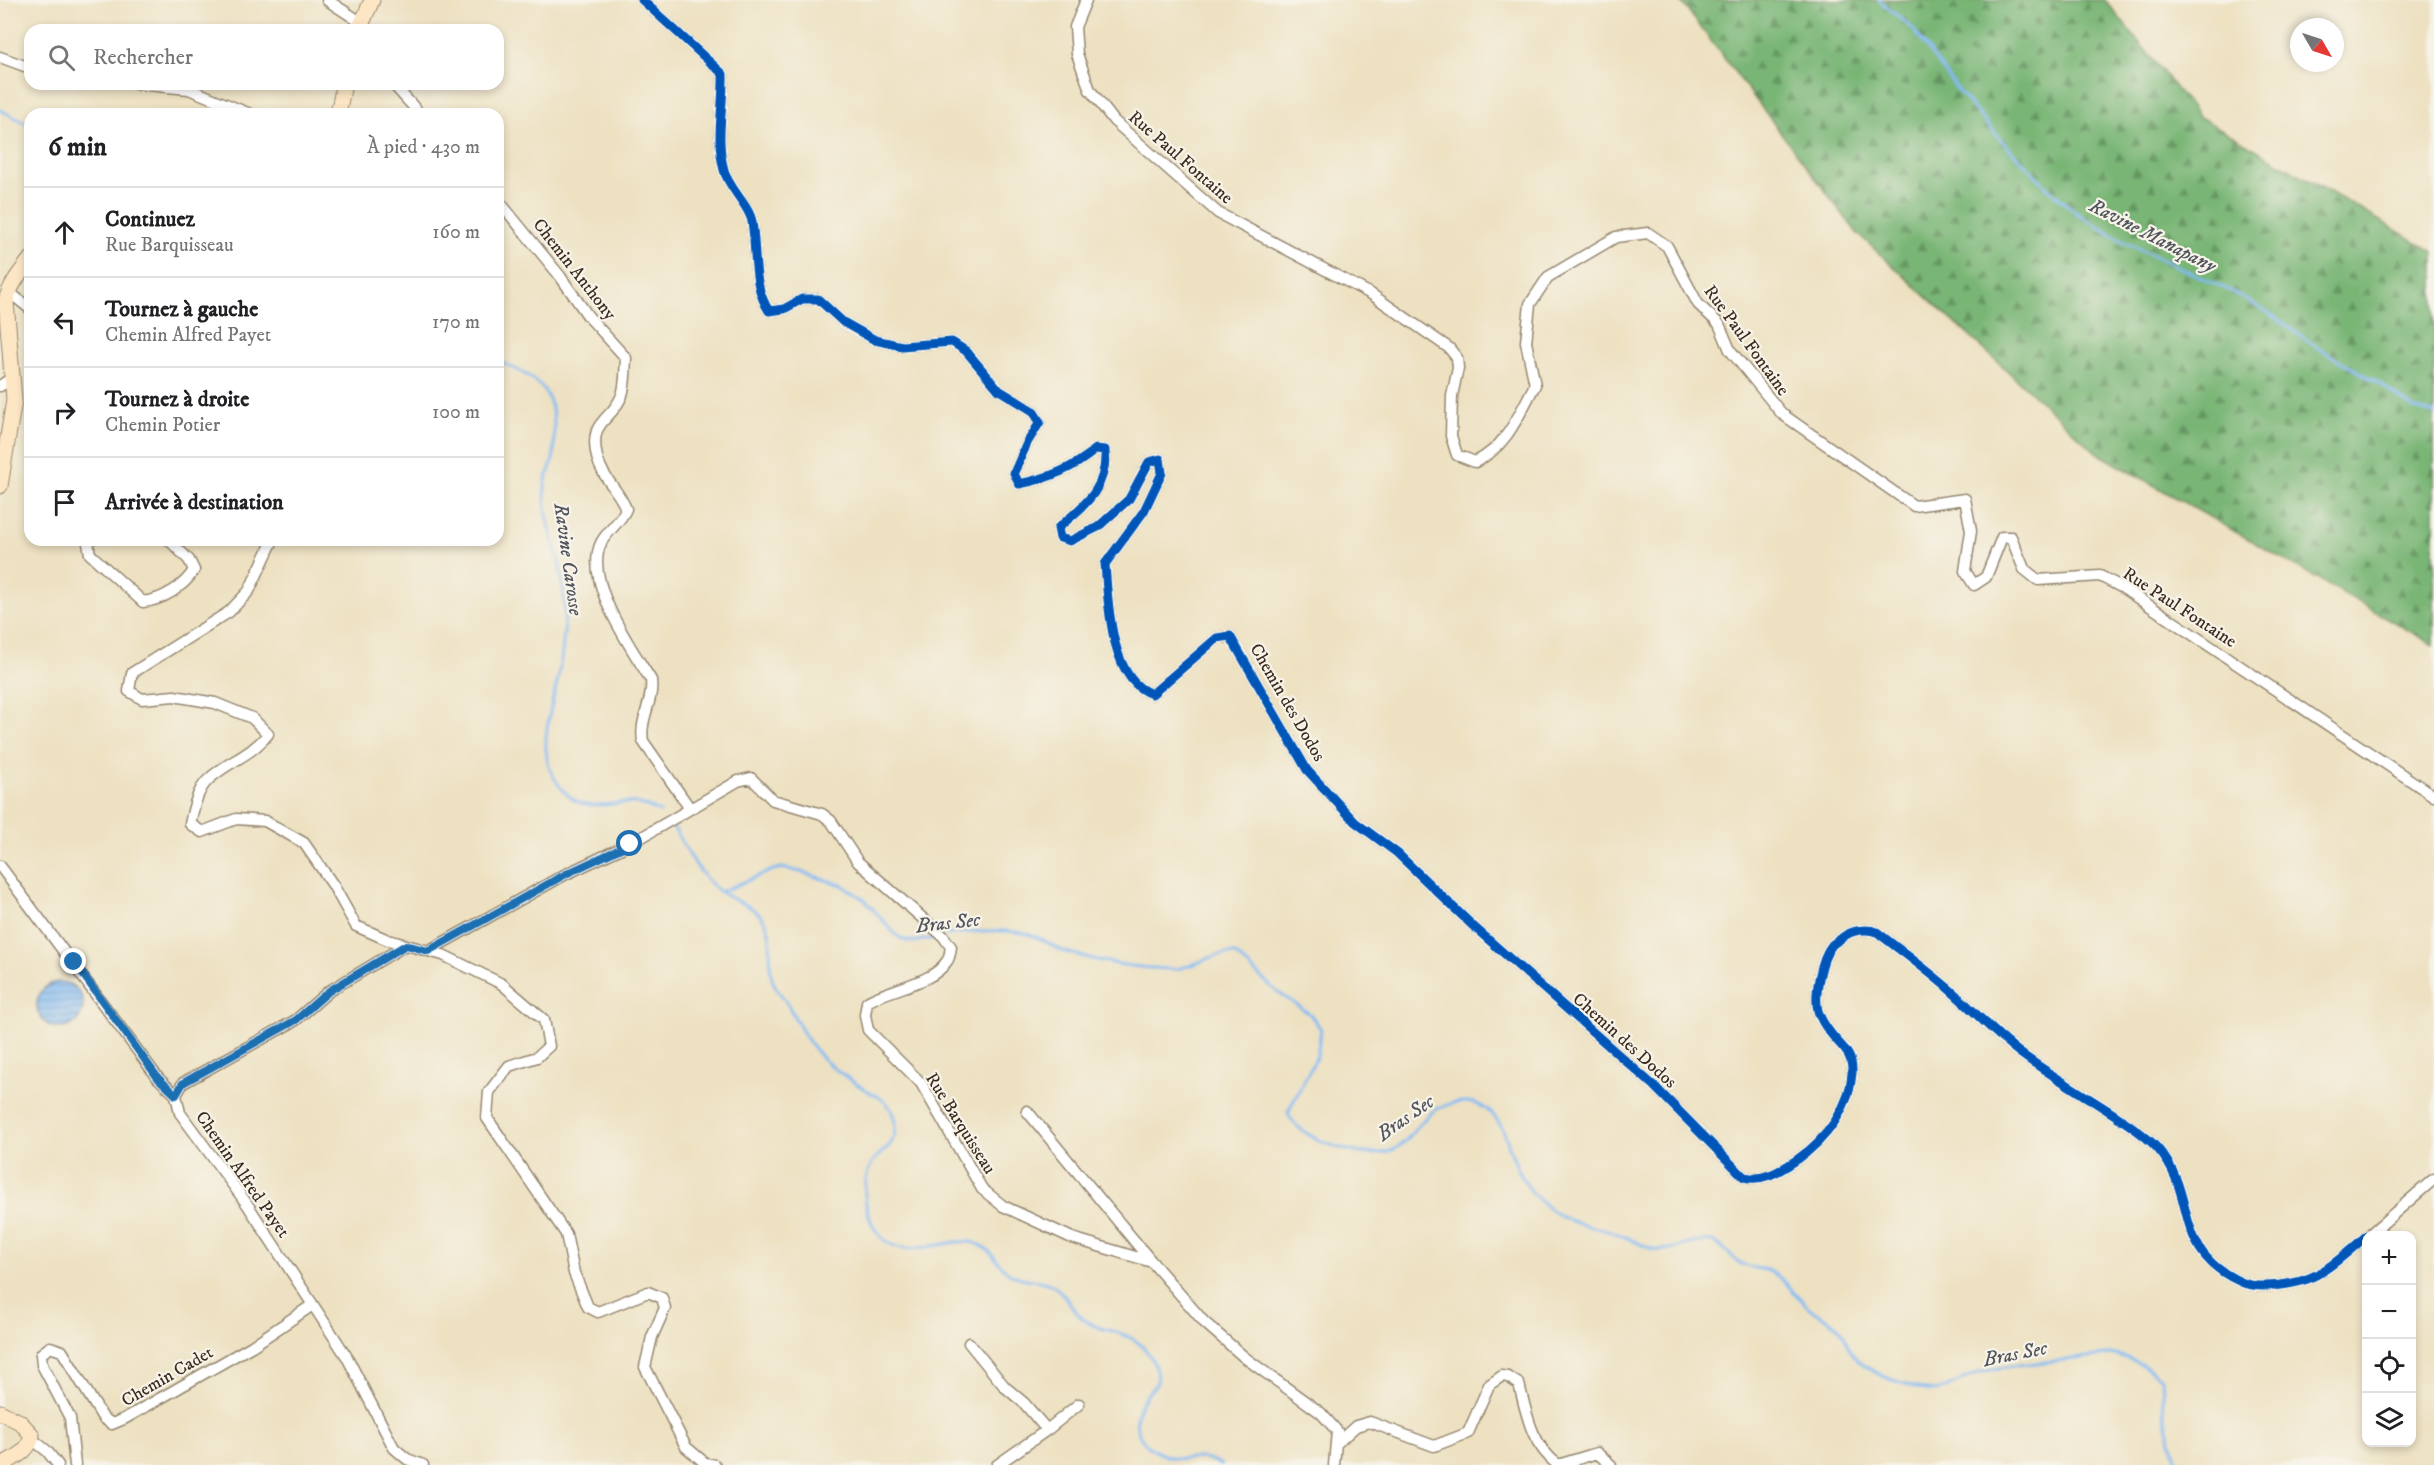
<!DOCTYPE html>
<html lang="fr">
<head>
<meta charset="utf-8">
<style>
  :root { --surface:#fff; --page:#f6f6f6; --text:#202124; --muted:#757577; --line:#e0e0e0 }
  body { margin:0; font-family:"IM FELL DW Pica",serif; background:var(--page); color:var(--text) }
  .controls { position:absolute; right:18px; bottom:18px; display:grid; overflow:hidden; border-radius:12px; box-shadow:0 3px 9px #0003 }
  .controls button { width:54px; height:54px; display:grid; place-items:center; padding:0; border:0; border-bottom:2px solid var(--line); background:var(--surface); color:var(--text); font:30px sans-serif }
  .compass { position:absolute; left:2290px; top:18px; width:54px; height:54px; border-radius:50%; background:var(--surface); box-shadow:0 3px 9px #0003; rotate:129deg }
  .stop { position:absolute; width:18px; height:18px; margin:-14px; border:4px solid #1f6fb2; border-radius:50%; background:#fff }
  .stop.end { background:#1f6fb2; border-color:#fff; box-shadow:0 2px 6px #0008 }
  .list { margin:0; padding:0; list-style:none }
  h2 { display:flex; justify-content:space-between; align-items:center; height:78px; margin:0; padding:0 24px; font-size:26px }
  h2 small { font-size:20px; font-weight:400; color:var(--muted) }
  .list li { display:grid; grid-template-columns:39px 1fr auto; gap:18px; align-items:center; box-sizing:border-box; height:90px; padding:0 24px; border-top:2px solid var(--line) }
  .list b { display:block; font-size:22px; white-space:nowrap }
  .list p { margin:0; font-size:20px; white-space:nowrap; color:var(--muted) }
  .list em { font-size:20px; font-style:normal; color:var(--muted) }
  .icon { flex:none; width:33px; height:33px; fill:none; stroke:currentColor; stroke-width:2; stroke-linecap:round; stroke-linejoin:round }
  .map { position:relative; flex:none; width:2434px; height:1465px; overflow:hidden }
  .search { position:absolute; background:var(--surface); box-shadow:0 3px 9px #0003; left:24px; top:24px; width:480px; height:66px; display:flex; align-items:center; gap:15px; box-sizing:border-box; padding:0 21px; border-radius:18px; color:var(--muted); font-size:22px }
  .panel { position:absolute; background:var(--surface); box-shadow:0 3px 9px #0003; left:24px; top:108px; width:480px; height:438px; border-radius:18px }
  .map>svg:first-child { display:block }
  .forest { fill:url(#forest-firs); stroke:#5a704a; stroke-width:1.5 }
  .water { fill:url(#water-rules); stroke:#5f7288; stroke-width:1.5 }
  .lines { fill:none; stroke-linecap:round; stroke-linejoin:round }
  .stream { stroke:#83baf3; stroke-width:3 }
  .street-casing { stroke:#948670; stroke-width:13 }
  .secondary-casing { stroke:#948670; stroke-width:17 }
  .street { stroke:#fff; stroke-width:10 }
  .secondary { stroke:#fce6c4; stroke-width:15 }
  .cycleway-casing { stroke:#f7f3e8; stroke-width:13 }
  .cycleway { stroke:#0057b8; stroke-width:9 }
  .route { stroke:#1f6fb2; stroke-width:8 }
  .labels { text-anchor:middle; stroke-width:4.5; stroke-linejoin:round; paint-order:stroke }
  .street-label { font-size:18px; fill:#3b2a1e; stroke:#f7f3e8 }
  .water-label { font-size:20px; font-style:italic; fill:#51555e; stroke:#f7f3e8 }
</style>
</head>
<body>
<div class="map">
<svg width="2434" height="1465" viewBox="0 0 2434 1465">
  <defs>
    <pattern id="forest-firs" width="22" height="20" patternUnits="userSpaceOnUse" patternTransform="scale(1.5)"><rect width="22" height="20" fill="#79b676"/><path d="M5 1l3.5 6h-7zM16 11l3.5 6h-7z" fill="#649460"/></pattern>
    <pattern id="water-rules" width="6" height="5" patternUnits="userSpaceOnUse" patternTransform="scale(1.5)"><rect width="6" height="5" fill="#83baf3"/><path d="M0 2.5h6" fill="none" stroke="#6c97c4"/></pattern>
  </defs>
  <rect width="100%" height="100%" fill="#f7f3e8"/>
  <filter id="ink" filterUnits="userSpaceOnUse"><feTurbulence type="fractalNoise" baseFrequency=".0167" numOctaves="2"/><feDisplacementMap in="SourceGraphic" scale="12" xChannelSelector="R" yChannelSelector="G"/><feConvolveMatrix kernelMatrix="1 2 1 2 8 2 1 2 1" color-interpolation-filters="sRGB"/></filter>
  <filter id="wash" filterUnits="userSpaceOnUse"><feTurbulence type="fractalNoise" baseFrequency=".008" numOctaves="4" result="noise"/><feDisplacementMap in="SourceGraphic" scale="24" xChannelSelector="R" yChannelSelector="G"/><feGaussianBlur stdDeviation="1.35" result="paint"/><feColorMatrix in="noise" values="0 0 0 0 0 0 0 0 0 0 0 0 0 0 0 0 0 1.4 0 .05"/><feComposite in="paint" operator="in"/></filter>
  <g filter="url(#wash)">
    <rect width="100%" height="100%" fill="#ede1c1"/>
    <path class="forest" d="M 1680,0 L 2105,0 L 2198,116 L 2434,252 L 2434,645 L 2097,453 L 1857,233 Z"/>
    <path class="water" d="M37 1005a23 23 0 1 1 46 0a23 23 0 1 1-46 0Z"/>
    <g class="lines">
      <path class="stream" d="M 1879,0 L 1913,29 L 1960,93 L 2001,140 L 2048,188 L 2078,214 L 2120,240 L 2231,291 L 2269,313 L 2318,348 L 2380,384 L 2413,408 L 2434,414
        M 0,110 L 30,125
        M 498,361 C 536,378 555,387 554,432 C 554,440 555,451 553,459 C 550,473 544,476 545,494 C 545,514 551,532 556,551 C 563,576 566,607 564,633 C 563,647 561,663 558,678 C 549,720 531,762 569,796 C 586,813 613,801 634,803 C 643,804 652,808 660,812
        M 672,825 C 685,847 699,875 719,891 C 734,902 753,904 764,920 C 775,935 767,960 772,978 C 774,988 783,996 788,1005 C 797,1021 804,1037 816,1051 C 830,1068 848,1078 866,1090 C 873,1094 884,1099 888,1105 C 897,1118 898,1136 888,1147 C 883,1152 876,1157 872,1163 C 859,1185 865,1222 883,1239 C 909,1263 955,1232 980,1245 C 992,1250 998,1265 1009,1273 C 1025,1283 1038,1277 1052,1285 C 1065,1292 1071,1308 1082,1318 C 1093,1328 1106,1329 1119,1333 C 1142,1340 1158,1359 1157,1383 C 1144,1398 1134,1407 1137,1428 C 1140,1445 1159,1455 1175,1458 C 1186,1460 1198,1456 1208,1459 C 1213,1460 1217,1463 1221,1465
        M 720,892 L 773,870 L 782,868 L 801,872 L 842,885 L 865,900 L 896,935 L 904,940 L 913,942 L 938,937
        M 945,935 C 969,931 1013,927 1036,937 C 1048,941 1056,950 1069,953 C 1100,962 1137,968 1169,969 C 1194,970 1211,951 1235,954 L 1276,991 L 1310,1014 L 1321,1029 L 1317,1056 L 1288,1112 C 1294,1139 1364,1160 1388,1152 C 1417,1141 1416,1112 1453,1103 C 1464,1101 1474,1101 1483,1107 C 1504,1120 1506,1140 1514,1160 C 1522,1181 1533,1197 1551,1210 C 1568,1224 1594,1226 1615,1233 C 1629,1237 1643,1248 1658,1250 C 1677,1251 1697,1237 1715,1243 C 1727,1248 1733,1261 1744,1265 C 1752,1269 1761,1268 1769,1271 C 1787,1279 1797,1299 1812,1310 C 1820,1316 1831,1320 1838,1327 C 1847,1335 1846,1346 1852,1354 C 1866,1373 1900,1383 1922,1389 C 1943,1396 1957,1380 1975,1374 C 2007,1364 2041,1363 2074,1359 C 2087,1358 2102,1354 2115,1355 C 2133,1358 2148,1368 2162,1378 L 2164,1415 L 2178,1465"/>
    </g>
  </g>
  <g filter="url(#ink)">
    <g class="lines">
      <g class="street-casing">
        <path id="street" d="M 327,0 L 362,23
          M 642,0 L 723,74 C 724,106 715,137 724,170 C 728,188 750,206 752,222 C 757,252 752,285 769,311 L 784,309 L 802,299 L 818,299 L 843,322 L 875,340 L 902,346 L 952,342 L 966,351 L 999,390 L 1033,411 L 1040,422 L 1027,443 L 1014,473 L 1019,484 C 1049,478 1073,469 1096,449 L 1105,450 C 1107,489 1086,504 1058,528 L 1060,538 L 1070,541 L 1098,527 L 1129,499 L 1149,462 L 1160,459 L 1162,473 L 1144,511 L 1105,564 C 1108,601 1110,681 1152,694 L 1217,638 L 1230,636 L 1307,770 L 1355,822 L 1397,853 L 1473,926 L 1654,1086 L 1744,1177 C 1765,1182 1781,1170 1798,1159 C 1826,1139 1850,1108 1852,1073 C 1853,1051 1840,1047 1829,1031 C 1825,1026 1820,1017 1818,1011 C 1814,995 1821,958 1832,945 C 1835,942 1840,940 1843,937 C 1852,930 1867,928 1877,932 C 1901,951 1926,969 1949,989 C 1975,1011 1999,1039 2027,1058 C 2055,1078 2086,1096 2115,1115 C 2129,1125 2146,1135 2158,1149 C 2199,1196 2170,1250 2241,1282 C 2259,1290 2298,1285 2316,1275 C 2331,1267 2353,1248 2366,1236
          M 1086,0 L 1075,27 L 1077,54 L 1090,90 L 1114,121 L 1218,213 L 1371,294 L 1449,348 L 1457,358 L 1458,368 L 1452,396 L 1451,436 L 1457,455 L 1475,462 C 1507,447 1519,414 1535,385 L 1526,342 L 1530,304 L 1548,277 L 1616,237 L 1648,233 L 1667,246 L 1698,304 L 1719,324 L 1730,350 L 1782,414 L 1914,506 L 1965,499 L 1971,531 L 1965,571 L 1974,585 L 1986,577 L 2002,537 L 2011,537 L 2024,569 L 2038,580 L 2100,576 L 2123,588 L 2434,796
          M 0,57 L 30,68
          M 136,84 L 189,89 L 250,114
          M 393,84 L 420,114
          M 498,200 L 560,276 L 588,316 L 626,358 C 625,370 626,383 622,395 C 612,422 588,419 597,457 C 602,478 619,490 626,509 C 620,523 607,531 601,543 C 583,581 632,649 651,680 C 654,701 639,719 643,741 L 689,807
          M 8,291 L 30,309
          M 0,386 L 12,378
          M 91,540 L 88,543 L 90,554 L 143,602 C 162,600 184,587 194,570 L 189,560 L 169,540
          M 273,540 L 249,591 L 229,612 L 132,673 L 129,691 L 142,699 L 174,696 L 215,703 L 252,718 L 268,734 C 250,757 226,762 208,780 C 197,790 193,810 190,824 L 202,832 L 236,819 L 265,821 L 304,843 L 333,885 L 356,926 L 388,940 L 443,955 L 502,984 L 544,1020 L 549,1046 L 537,1057 L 509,1066 L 489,1092 L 487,1118 L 566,1234 L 574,1273 L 588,1307 L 598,1312 L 648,1292 L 662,1298 L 665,1308 L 652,1337 L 645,1367 L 686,1447 L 705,1463 L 715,1465
          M 0,866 L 158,1078 L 176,1095
          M 406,945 L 329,991 L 296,1020 L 183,1083 L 176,1095 L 180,1113 L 247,1204 L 347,1357 L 394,1448 L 407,1459 L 423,1465
          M 428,951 L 566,874 L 630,844 L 738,781 L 751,778 L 773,800 L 822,814 L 831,821 L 858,862 L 943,936 L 951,947 C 950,951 950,958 947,961 C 933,984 890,988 867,1002 L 865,1015 L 868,1030 L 921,1083 L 982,1189 L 1003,1206 L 1072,1238 L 1152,1262 L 1204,1322 L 1244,1357 L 1321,1413 L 1337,1431 L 1334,1465
          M 1027,1111 L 1151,1261
          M 2368,1236 L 2434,1179
          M 969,1343 L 1005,1387 L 1024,1403 L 1047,1430
          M 32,1439 L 47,1451 L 58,1465
          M 1337,1443 L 1356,1426 L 1370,1422 L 1434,1446 L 1468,1433 L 1489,1385 L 1502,1376 L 1508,1377 L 1519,1384 C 1527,1415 1531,1444 1558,1465 L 1597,1453 L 1611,1465
          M 75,1465 L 70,1418 L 42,1365 L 41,1354 L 50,1347 L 62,1351 L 103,1418 L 112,1424 L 124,1419 L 252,1346 L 311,1306
          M 997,1465 L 1047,1430 L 1079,1404"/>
      </g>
      <g class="secondary-casing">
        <path id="secondary" d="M 359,30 L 372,0
          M 338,114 L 344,84
          M 0,486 L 14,400 L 6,301 C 10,285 20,273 30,260
          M 0,1412 L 20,1422 L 32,1435 C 30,1451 15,1457 2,1465"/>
      </g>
      <use href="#street" class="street"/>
      <use href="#secondary" class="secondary"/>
      <g class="cycleway-casing">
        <path id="cycleway" d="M 642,0 L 723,74 C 724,106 715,137 724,170 C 728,188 750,206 752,222 C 757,252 752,285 769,311 L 784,309 L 802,299 L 818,299 L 843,322 L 875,340 L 902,346 L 952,342 L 966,351 L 999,390 L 1033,411 L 1040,422 L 1027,443 L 1014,473 L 1019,484 C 1049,478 1073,469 1096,449 L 1105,450 C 1107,489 1086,504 1058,528 L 1060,538 L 1070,541 L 1098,527 L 1129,499 L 1149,462 L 1160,459 L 1162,473 L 1144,511 L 1105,564 C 1108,601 1110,681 1152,694 L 1217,638 L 1230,636 L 1307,770 L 1355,822 L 1397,853 L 1473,926 L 1654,1086 L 1744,1177 C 1765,1182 1781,1170 1798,1159 C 1826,1139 1850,1108 1852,1073 C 1853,1051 1840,1047 1829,1031 C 1825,1026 1820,1017 1818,1011 C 1814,995 1821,958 1832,945 C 1835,942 1840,940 1843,937 C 1852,930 1867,928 1877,932 C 1901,951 1926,969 1949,989 C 1975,1011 1999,1039 2027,1058 C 2055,1078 2086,1096 2115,1115 C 2129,1125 2146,1135 2158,1149 C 2199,1196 2170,1250 2241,1282 C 2259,1290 2298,1285 2316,1275 C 2331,1267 2353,1248 2366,1236"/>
      </g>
      <use href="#cycleway" class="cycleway"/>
    </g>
  </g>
  <g class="lines" filter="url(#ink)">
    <path class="route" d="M 74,962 L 158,1078 L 176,1095 L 183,1083 L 296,1020 L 329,991 L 406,945 L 428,951 L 566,874 L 630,844"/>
  </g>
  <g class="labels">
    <g class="street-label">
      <text transform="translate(1181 157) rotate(41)" y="6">Rue Paul Fontaine</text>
      <text transform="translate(575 269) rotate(52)" y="6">Chemin Anthony</text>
      <text transform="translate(1747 340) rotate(54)" y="6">Rue Paul Fontaine</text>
      <text transform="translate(2180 607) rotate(33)" y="6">Rue Paul Fontaine</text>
      <text transform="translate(1288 702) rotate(60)" y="6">Chemin des Dodos</text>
      <text transform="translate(1625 1040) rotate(42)" y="6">Chemin des Dodos</text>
      <text transform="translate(961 1123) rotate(58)" y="6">Rue Barquisseau</text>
      <text transform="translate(243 1174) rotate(55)" y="6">Chemin Alfred Payet</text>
      <text transform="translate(167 1376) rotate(-30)" y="6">Chemin Cadet</text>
    </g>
    <g class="water-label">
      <text transform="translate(2153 235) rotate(27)" y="7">Ravine Manapany</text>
      <text transform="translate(569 559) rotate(82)" y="7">Ravine Carosse</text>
      <text transform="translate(948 922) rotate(-6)" y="7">Bras Sec</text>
      <text transform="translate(1405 1117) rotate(-35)" y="7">Bras Sec</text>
      <text transform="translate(2015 1353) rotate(-11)" y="7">Bras Sec</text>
    </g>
  </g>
</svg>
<div class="controls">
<button>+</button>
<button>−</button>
<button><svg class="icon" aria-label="locate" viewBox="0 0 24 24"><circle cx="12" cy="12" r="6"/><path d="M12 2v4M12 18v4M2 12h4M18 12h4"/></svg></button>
<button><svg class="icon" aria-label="layers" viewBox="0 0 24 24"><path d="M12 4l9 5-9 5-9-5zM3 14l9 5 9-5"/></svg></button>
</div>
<svg class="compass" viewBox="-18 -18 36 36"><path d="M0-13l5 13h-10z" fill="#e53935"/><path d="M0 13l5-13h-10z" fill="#757577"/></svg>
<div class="stop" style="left:630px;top:844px"></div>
<div class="stop end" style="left:74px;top:962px"></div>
<div class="search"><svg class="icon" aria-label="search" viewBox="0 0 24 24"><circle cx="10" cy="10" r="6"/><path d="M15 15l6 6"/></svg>Rechercher</div>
<section class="panel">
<h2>6 min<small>À pied · 430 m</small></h2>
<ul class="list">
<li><svg class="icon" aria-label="ahead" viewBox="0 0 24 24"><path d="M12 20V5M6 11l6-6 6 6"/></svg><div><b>Continuez</b><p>Rue Barquisseau</p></div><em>160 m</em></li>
<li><svg class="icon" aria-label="left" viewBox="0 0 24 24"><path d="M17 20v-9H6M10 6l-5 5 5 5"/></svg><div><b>Tournez à gauche</b><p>Chemin Alfred Payet</p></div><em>170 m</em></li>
<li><svg class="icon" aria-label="right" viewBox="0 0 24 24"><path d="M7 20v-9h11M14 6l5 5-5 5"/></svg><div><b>Tournez à droite</b><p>Chemin Potier</p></div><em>100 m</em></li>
<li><svg class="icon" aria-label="arrive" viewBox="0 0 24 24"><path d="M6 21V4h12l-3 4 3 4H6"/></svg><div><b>Arrivée à destination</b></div></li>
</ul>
</section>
</div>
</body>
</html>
